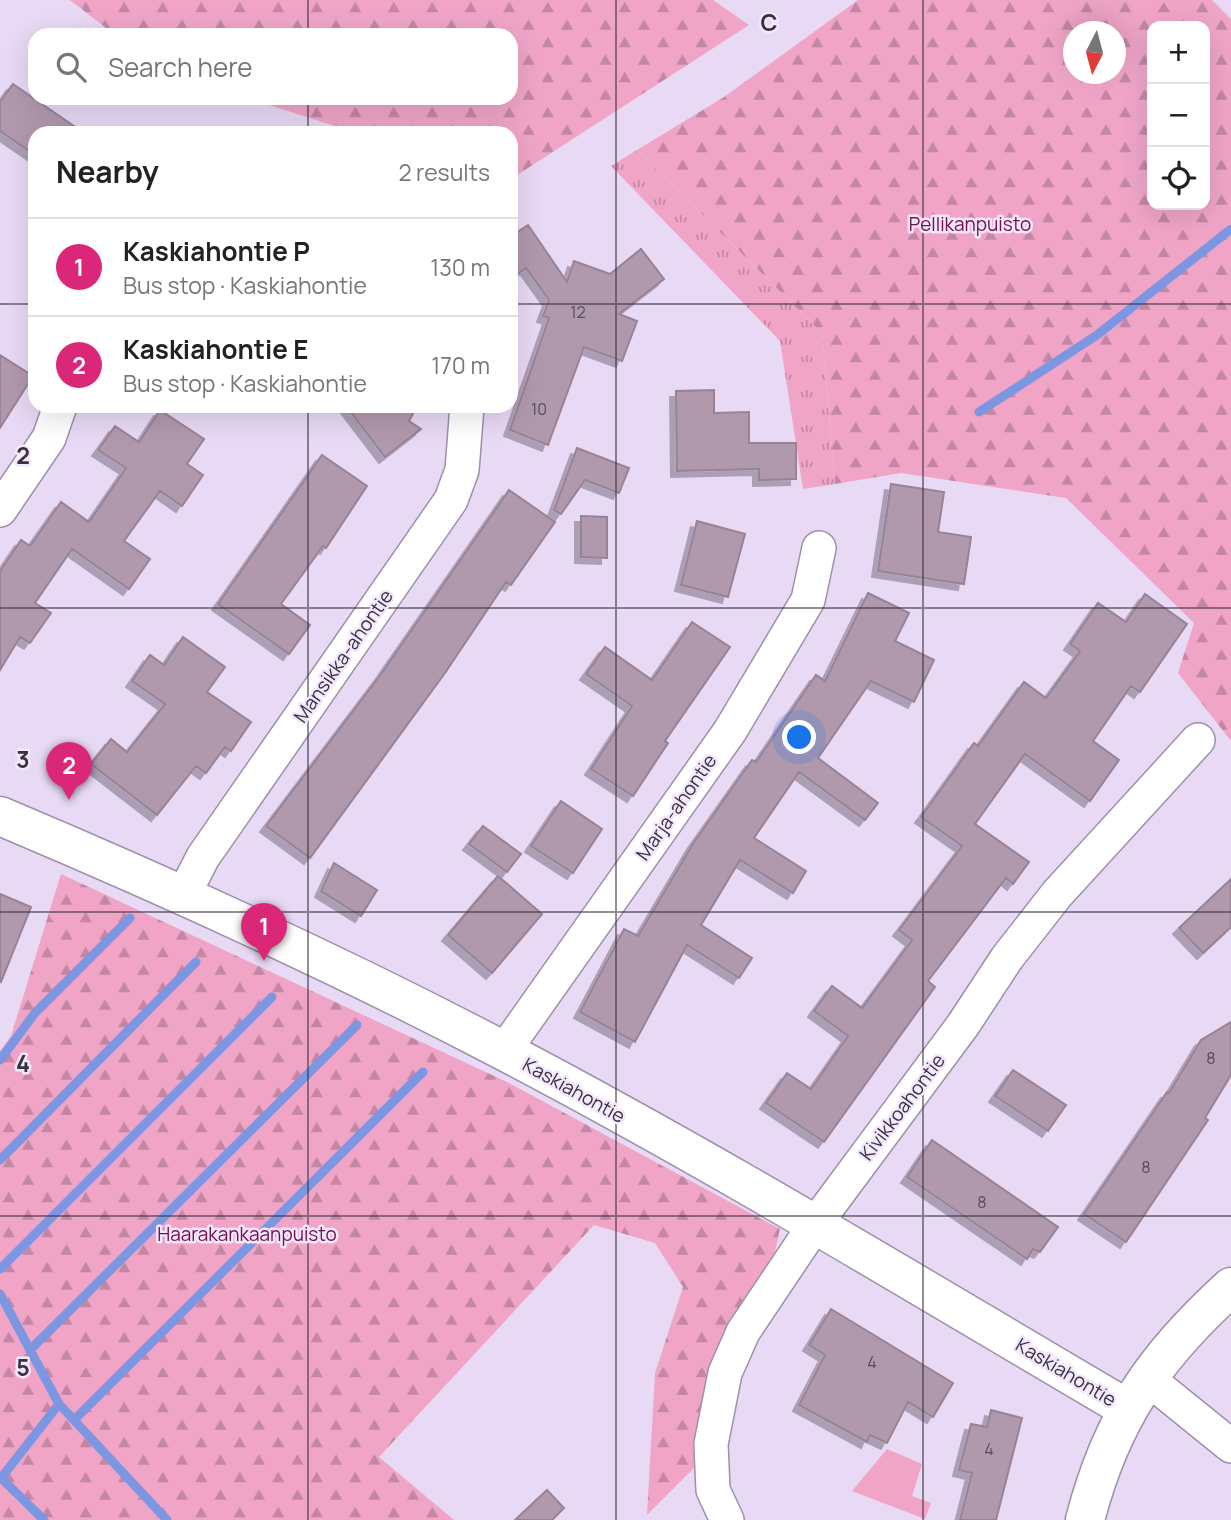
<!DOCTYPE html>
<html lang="en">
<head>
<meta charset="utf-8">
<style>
  :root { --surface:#fff; --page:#f6f6f6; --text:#222; --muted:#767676; --line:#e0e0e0; --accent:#db2777 }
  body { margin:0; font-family:Manrope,sans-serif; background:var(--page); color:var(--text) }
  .controls { position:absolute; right:21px; top:21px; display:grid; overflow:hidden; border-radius:14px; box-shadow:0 7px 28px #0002 }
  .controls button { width:63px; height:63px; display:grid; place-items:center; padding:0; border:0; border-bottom:2px solid var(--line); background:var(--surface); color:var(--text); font:35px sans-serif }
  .compass { position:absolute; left:1063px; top:21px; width:63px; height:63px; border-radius:50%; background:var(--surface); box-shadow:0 7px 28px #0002; rotate:186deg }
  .you { position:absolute; left:800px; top:738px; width:24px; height:24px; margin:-18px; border:5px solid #fff; border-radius:50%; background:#1a73e8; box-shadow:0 0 0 10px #1a73e833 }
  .badge { display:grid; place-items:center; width:46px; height:46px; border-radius:50%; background:var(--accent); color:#fff; font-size:23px; font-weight:700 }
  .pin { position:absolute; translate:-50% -58px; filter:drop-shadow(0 2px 4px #0008) }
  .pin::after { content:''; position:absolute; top:37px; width:24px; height:21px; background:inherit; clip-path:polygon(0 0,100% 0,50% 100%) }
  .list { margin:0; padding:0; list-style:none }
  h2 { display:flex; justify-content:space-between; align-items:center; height:91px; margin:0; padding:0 28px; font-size:30px }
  h2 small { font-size:23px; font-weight:400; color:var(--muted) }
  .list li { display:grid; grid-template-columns:46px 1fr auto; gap:21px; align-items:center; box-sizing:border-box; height:98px; padding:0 28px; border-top:2px solid var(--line) }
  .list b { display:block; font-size:26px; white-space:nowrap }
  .list p { margin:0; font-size:23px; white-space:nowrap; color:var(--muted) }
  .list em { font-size:23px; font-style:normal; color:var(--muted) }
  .icon { flex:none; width:38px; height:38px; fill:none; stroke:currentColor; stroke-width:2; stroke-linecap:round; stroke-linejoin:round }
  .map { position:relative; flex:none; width:1231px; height:1520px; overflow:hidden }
  .search { position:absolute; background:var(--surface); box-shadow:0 7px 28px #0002; left:28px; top:28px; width:490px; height:77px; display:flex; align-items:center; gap:18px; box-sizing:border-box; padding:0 24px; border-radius:21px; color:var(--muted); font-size:26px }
  .panel { position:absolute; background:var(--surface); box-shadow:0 7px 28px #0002; left:28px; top:126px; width:490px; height:287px; border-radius:21px }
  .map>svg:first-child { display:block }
  .grass { fill:url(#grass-tufts) }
  .forest { fill:url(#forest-firs); fill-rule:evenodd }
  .park { fill:#f0a5c7 }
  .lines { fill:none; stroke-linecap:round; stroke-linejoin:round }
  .stream { stroke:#7c96e1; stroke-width:9 }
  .building { fill:#b199ad; stroke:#998296; stroke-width:2; filter:url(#shadow) }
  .minor-casing { stroke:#9e90a9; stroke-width:36 }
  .tertiary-casing { stroke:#9e90a9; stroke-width:41 }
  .minor { stroke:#fff; stroke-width:33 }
  .tertiary { stroke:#fff; stroke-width:38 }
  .grid { fill:none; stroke:#38323d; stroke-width:2; stroke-opacity:0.55 }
  .labels { text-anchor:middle; stroke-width:5; stroke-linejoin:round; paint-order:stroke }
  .number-label { font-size:16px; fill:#564c59 }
  .park-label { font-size:19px; fill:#750e4b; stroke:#f3e7fe }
  .street-label { font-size:19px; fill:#38323d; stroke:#f3e7fe }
  .grid-label { font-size:23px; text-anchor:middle; font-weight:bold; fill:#38323d; stroke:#f3e7fe; stroke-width:5; stroke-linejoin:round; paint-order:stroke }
</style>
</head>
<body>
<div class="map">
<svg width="1231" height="1520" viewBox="0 0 1231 1520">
  <defs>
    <pattern id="grass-tufts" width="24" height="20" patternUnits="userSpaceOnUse" patternTransform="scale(1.75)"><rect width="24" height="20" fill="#f0a5c7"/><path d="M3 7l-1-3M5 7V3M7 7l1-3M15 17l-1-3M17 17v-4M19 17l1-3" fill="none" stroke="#c387a3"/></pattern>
    <pattern id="forest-firs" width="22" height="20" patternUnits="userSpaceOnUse" patternTransform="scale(1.75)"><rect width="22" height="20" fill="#f0a5c7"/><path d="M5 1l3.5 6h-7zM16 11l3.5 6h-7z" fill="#c387a3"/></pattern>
    <filter id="shadow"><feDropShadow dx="-6" dy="6" stdDeviation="0" flood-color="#0004"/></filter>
  </defs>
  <rect width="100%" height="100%" fill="#e8d9f5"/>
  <path class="grass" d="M 637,150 L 822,333 L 835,484 L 803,489 L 780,341 L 611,166 Z"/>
  <path class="forest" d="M 70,0 L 713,0 L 749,25 L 511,179 L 511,133 L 356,133 L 248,98 L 511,98 L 511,35 L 115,35 Z
    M 858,0 L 1212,0 L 1231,19 L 1231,741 L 1178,673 L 1194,623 L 1066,498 L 901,473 L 835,484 L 822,333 L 637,150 L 724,97 ZM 1152,26 L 1205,26 L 1205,205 L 1152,205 ZM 1074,32 L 1116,32 L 1116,74 L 1074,74 Z
    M 61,874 L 507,1082 L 780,1229 L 772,1265 L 709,1373 L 696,1428 L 694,1468 L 647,1515 L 655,1373 L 683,1287 L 655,1243 L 594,1225 L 379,1457 L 454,1520 L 0,1520 L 0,1051 L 11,1036 Z"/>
  <path class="park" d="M 887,1449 L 922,1464 L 912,1496 L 931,1503 L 925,1519 L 852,1491 Z"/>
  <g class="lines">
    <path class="stream" d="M 979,412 L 1097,335 L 1231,229
      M 0,1060 L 35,1013 L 130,918
      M 0,1160 L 196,962
      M 0,1269 L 272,997
      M 0,1294 L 59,1404 L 167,1520
      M 30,1350 L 357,1025
      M 74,1420 L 423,1072
      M 0,1477 L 44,1520
      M 1,1478 L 59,1404"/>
  </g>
  <path class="building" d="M 13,84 L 84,133 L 35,133 L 35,155 L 0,131 L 0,102 Z
    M 528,225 L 567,282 L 574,261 L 610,274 L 641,249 L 664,279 L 619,314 L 637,321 L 622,361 L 584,347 L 548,445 L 510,430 L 549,318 L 543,316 L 549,300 L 526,268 L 511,278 L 511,236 Z
    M 0,355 L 33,376 L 0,428 Z
    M 714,390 L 714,413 L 749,412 L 749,443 L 796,443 L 796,479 L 759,480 L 759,469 L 677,471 L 676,391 Z
    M 346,406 L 417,406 L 409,421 L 421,429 L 385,457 Z
    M 160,410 L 204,439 L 187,464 L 203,475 L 182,506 L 160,491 L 124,541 L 150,559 L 129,589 L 72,549 L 35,603 L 51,613 L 30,643 L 20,637 L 0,670 L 0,571 L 21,540 L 30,546 L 61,502 L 89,522 L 126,468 L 98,450 L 115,426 L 139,442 Z
    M 577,448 L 629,468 L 619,493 L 585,480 L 561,514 L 554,510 Z
    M 322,455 L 367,486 L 326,548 L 323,546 L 281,604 L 310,625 L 289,654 L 218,604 Z
    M 891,484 L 944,492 L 938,532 L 971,537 L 964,584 L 878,571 Z
    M 509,490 L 555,522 L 511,585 L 506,582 L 445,673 L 310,858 L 266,826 L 381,674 Z
    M 581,516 L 607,517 L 607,558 L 581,557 Z
    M 697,521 L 745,534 L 728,597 L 681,585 Z
    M 868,593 L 909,613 L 895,641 L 934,660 L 914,702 L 871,681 L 818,758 L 878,803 L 865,820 L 799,772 L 754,838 L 806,871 L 793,893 L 740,860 L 701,925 L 752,958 L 739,978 L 687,945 L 635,1042 L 580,1012 L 624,929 L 638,936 L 694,842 L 752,760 L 756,762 L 816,675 L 825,681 Z
    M 1145,594 L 1187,624 L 1140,692 L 1131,686 L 1093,741 L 1119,760 L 1090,801 L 1025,754 L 975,824 L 1029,862 L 1013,884 L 1006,878 L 928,981 L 935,987 L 824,1142 L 766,1103 L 787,1073 L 811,1089 L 848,1036 L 814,1011 L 832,986 L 862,1008 L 912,940 L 899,930 L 962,846 L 921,817 L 974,743 L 978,746 L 1024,682 L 1046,698 L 1080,651 L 1070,644 L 1098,603 L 1126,622 Z
    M 692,622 L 730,647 L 665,741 L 668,743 L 633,796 L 591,769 L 632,706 L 586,674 L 605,647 L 652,680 Z
    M 183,637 L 225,667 L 207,692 L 251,722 L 231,751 L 225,747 L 206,773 L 196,766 L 157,815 L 91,764 L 111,739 L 127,752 L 165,704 L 132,681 L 150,655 L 164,665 Z
    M 561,801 L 602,829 L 573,873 L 531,846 Z
    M 483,826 L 521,854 L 507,872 L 469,844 Z
    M 334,863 L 377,890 L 361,916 L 321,891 Z
    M 498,876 L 542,914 L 492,973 L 448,935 Z
    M 1231,879 L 1231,927 L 1203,953 L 1179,928 Z
    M 0,894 L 31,907 L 1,982 L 0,981 Z
    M 1231,1022 L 1231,1075 L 1205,1118 L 1208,1120 L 1126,1242 L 1084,1214 L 1167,1092 L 1169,1093 L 1201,1040 Z
    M 1013,1070 L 1066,1105 L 1048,1131 L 995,1096 Z
    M 932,1140 L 1058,1227 L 1040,1252 L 1033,1249 L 1027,1259 L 907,1177 Z
    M 831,1309 L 953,1383 L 933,1417 L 908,1402 L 887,1443 L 870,1435 L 867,1442 L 799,1405 L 825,1355 L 809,1345 Z
    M 991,1410 L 1022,1418 L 996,1520 L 960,1520 L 972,1473 L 959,1470 L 971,1424 L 987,1427 Z
    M 547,1490 L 564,1508 L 552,1520 L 515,1520 Z"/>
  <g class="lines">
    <g class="minor-casing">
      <path id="minor" d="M 0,510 L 49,438 L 60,406
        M 184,894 L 203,857 L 451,500 L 462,470 L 467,406
        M 504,1051 L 730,731 L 808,600 L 819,548
        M 1147,1378 L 1231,1446
        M 727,1520 L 713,1490 L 711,1444 L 725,1373 L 743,1332 L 816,1223 L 963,1025 L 1007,958 L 1057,894 L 1198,740"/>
    </g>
    <g class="tertiary-casing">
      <path id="tertiary" d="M 0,816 C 171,888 340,965 504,1051 C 716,1162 920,1287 1126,1408
        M 1085,1520 C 1111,1419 1154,1357 1231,1287"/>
    </g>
    <use href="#minor" class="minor"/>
    <use href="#tertiary" class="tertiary"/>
  </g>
  <path class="grid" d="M 308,0 L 308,35M 616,0 L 616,1520M 923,0 L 923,1520M 308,98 L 308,133M 0,304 L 35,304M 511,304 L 1231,304M 308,406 L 308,1520M 0,608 L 1231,608M 0,912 L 1231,912M 0,1216 L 1231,1216"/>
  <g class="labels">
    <g class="number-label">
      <text x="578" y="318">12</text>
      <text x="539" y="415">10</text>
      <text x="1211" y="1064">8</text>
      <text x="1146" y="1173">8</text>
      <text x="982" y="1208">8</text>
      <text x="872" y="1368">4</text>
      <text x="989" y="1455">4</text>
    </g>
    <g class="park-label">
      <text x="970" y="231">Pellikanpuisto</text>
      <text x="247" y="1241">Haarakankaanpuisto</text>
    </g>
    <g class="street-label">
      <text transform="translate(343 656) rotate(-55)" y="7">Mansikka-ahontie</text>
      <text transform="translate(676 807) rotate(-55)" y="7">Marja-ahontie</text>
      <text transform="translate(574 1090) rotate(29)" y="7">Kaskiahontie</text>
      <text transform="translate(902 1107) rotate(-53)" y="7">Kivikkoahontie</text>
      <text transform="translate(1066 1372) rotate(31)" y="7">Kaskiahontie</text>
    </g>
  </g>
  <g class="grid-label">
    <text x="769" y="31">C</text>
    <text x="23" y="464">2</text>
    <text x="23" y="768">3</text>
    <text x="23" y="1072">4</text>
    <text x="23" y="1376">5</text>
  </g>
</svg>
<div class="controls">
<button>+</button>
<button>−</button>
<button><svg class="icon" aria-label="locate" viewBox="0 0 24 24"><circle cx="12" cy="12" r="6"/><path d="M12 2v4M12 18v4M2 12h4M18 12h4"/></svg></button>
</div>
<svg class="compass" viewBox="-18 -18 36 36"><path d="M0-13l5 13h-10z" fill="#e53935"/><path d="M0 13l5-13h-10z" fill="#767676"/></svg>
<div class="you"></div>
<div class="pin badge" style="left:264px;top:961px">1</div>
<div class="pin badge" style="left:69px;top:800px">2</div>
<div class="search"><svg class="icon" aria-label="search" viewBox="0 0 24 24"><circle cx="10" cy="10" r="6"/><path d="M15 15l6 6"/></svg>Search here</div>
<section class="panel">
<h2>Nearby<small>2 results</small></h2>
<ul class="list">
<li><span class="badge">1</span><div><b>Kaskiahontie P</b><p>Bus stop · Kaskiahontie</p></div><em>130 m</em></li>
<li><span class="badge">2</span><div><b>Kaskiahontie E</b><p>Bus stop · Kaskiahontie</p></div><em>170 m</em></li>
</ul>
</section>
</div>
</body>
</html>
